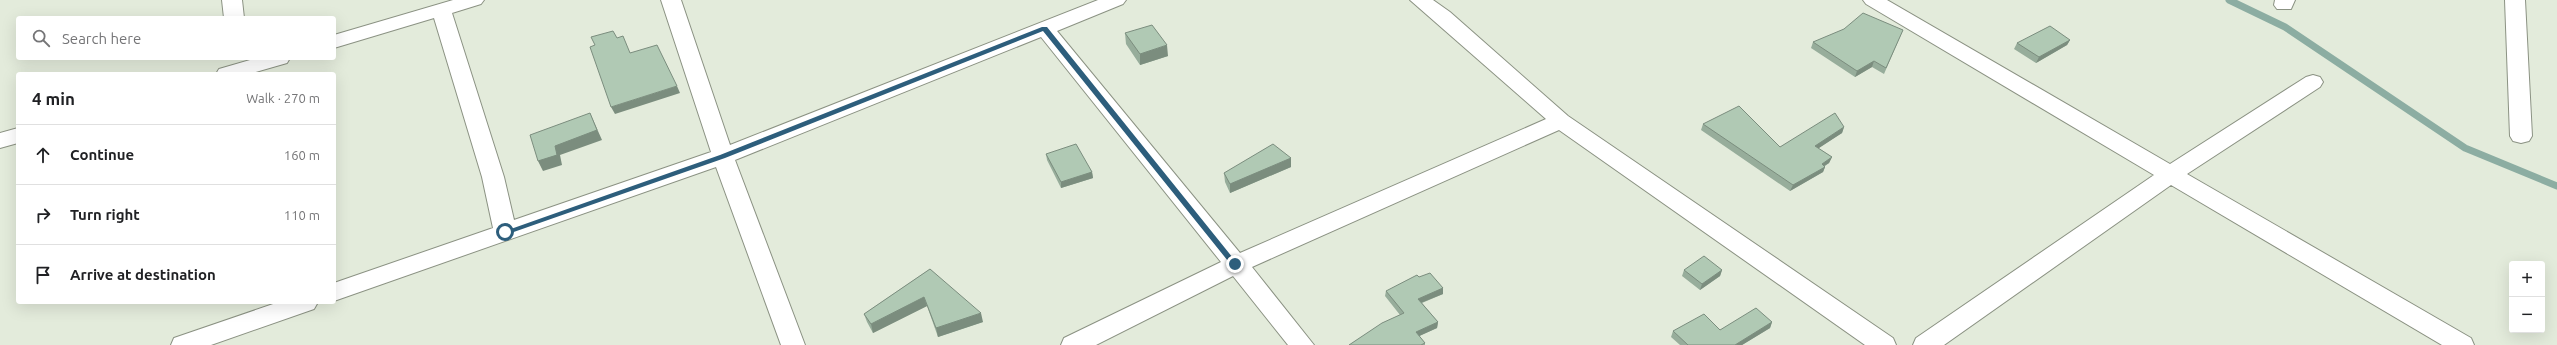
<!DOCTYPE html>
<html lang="en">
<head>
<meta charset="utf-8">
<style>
  :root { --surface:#fff; --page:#f6f6f6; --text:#202124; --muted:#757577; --line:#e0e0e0 }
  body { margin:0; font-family:Ubuntu,sans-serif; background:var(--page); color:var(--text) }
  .controls { position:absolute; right:12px; bottom:12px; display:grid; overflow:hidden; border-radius:4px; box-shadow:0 4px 16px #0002 }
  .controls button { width:36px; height:36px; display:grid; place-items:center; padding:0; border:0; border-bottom:1px solid var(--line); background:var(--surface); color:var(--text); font:20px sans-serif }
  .stop { position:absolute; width:12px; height:12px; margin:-9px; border:3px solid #2d5e7c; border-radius:50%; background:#fff }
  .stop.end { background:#2d5e7c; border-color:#fff; box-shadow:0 1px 4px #0008 }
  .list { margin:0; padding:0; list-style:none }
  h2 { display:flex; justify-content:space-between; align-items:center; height:52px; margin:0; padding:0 16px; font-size:17px }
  h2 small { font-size:13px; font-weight:400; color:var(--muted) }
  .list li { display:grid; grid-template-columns:26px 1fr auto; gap:12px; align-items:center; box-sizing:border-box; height:60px; padding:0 16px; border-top:1px solid var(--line) }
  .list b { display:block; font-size:15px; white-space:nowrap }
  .list em { font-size:13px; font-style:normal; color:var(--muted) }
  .icon { flex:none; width:22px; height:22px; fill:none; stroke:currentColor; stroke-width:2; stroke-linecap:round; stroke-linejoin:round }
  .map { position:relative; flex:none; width:2557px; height:345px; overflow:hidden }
  .search { position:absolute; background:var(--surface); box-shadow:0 4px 16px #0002; left:16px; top:16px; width:320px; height:44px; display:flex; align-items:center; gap:10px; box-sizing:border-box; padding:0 14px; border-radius:4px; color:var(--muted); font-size:15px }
  .panel { position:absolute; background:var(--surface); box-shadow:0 4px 16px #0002; left:16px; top:72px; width:320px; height:232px; border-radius:4px }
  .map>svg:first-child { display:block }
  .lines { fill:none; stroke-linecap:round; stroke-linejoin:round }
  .stream { stroke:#8cada2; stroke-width:7 }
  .minor-casing { stroke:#8b9283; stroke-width:2 }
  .minor { fill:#fff; fill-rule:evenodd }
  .wall { fill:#97ad9b }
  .shaded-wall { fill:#7b8d7e }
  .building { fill:#b0c9b4; stroke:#7b8d7e }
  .route { fill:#2d5e7c }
</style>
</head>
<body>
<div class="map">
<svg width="2557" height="345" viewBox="0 0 2557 345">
  <rect width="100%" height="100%" fill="#e3ebdb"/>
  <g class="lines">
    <path class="stream" d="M 2229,0 L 2285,27 L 2465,148 L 2557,186"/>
    <g class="minor-casing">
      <path id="minor" d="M 222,0 L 242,0 L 244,18 L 224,18 Z
        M 453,0 L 484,0 L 481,4 L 452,13 L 504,177 L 514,220 L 711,152 L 661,0 L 681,0 L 730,145 L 1098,0 L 1126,0 L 1123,4 L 1057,31 L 1240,253 L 1546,119 L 1410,0 L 1433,0 L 1450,12 L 1568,116 L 1893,338 L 1896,345 L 1865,345 L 1559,130 L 1252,267 L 1314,345 L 1288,345 L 1233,276 L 1096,345 L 1061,345 L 1064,338 L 1221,262 L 1041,37 L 735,160 L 805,345 L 781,345 L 716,167 L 334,301 L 334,283 L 493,228 L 482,177 L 434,18 L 334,48 L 334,35 Z
        M 1863,0 L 1887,0 L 2170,164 L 2306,77 L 2313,75 L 2320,77 L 2323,82 L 2320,87 L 2187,174 L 2471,338 L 2474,345 L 2442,345 L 2171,185 L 1944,345 L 1913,345 L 1916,338 L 2154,175 L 1866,4 Z
        M 2275,0 L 2295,0 L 2291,9 L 2277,9 L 2274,5 Z
        M 2505,0 L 2525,0 L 2532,136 L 2529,141 L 2521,143 L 2513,141 L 2510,136 Z
        M 257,58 L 290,58 L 287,63 L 249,74 L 216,74 L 219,69 Z
        M 18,128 L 18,143 L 0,148 L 0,133 Z
        M 279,302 L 318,302 L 314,309 L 211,345 L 171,345 L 174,338 Z"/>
    </g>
    <use href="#minor" class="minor"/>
  </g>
  <path class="wall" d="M 1903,30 L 1884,74 L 1872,67 L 1855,77 L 1811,48 L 1813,42 Z
    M 1125,33 L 1168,56 L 1140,65 L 1126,44 Z
    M 2070,40 L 2067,45 L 2036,63 L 2014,49 L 2017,43 Z
    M 1703,124 L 1780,147 L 1844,127 L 1842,133 L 1818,148 L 1832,157 L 1829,163 L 1825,166 L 1825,167 L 1823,172 L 1790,191 L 1701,130 Z
    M 1046,154 L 1092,172 L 1093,178 L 1061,188 L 1047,160 Z
    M 1291,158 L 1291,167 L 1230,193 L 1225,182 L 1224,173 Z
    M 930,269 L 983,322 L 938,337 L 927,306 L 873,333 L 867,322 L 864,314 Z
    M 1684,270 L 1722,270 L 1720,276 L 1700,290 L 1682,276 Z
    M 1443,288 L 1443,294 L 1422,303 L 1438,322 L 1437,328 L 1419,336 L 1425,343 L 1425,345 L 1349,345 L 1400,315 L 1385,296 L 1386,291 Z
    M 1772,322 L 1770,328 L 1742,345 L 1680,345 L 1671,337 L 1673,331 L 1720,330 Z"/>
  <path class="shaded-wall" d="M 2070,40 L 2067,45 L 2036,63 L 2039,57 Z
    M 1167,45 L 1168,56 L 1140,65 L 1140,54 Z
    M 1874,61 L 1872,67 L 1855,77 L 1857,71 Z
    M 677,86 L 680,93 L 615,114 L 611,107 Z
    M 590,113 L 602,140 L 560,155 L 562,165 L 543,171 L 538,161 Z
    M 1844,127 L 1842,133 L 1813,152 L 1815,146 Z
    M 1832,157 L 1829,163 L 1819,169 L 1822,164 Z
    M 1291,158 L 1291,167 L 1230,193 L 1230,184 Z
    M 1825,167 L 1823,172 L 1790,191 L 1793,185 Z
    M 1092,172 L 1093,178 L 1061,188 L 1061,182 Z
    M 1722,270 L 1720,276 L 1700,290 L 1702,284 Z
    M 1443,288 L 1443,294 L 1418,304 L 1418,299 Z
    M 924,297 L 927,306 L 873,333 L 871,324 Z
    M 981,313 L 983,322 L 938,337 L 936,328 Z
    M 1438,322 L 1437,328 L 1415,338 L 1416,332 Z
    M 1772,322 L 1770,328 L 1742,345 L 1735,345 Z"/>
  <path class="building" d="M 1863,13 L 1903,30 L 1886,68 L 1874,61 L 1857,71 L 1813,42 L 1844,29 Z
    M 1152,25 L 1167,45 L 1140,54 L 1125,33 Z
    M 2050,26 L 2070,40 L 2039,57 L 2017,43 Z
    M 613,31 L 617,38 L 623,36 L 630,53 L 657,45 L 677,86 L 611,107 L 590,47 L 595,45 L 591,37 Z
    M 1739,106 L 1780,147 L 1835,113 L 1844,127 L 1815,146 L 1832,157 L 1822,164 L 1825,167 L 1793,185 L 1703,124 Z
    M 590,113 L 597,130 L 555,146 L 557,155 L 538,161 L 530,135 Z
    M 1076,144 L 1092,172 L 1061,182 L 1046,154 Z
    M 1273,144 L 1291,158 L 1230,184 L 1224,173 Z
    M 1704,256 L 1722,270 L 1702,284 L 1684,270 Z
    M 930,269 L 981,313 L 936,328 L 924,297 L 871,324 L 864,314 Z
    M 1430,273 L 1443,288 L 1418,299 L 1438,322 L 1416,332 L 1425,343 L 1421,345 L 1349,345 L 1382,323 L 1404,313 L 1386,291 L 1417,275 L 1419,277 Z
    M 1756,308 L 1772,322 L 1735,345 L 1688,345 L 1673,331 L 1704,314 L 1720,330 Z"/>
  <path class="route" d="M 1042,27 L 1047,27 L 1237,263 L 1237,266 L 1232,266 L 1043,31 L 725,158 L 508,234 L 502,232 L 720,155 Z"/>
</svg>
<div class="controls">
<button>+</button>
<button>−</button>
</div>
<div class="stop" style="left:505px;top:232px"></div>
<div class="stop end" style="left:1235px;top:264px"></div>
<div class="search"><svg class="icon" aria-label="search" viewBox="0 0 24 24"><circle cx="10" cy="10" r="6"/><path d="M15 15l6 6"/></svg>Search here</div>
<section class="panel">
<h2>4 min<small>Walk · 270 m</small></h2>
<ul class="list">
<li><svg class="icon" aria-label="ahead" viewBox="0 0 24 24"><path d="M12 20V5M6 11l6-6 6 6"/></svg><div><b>Continue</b></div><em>160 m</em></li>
<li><svg class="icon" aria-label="right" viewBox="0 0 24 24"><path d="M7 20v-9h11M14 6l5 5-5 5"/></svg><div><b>Turn right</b></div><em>110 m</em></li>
<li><svg class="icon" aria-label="arrive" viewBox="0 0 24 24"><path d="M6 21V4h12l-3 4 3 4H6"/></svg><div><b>Arrive at destination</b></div></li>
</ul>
</section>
</div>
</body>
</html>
